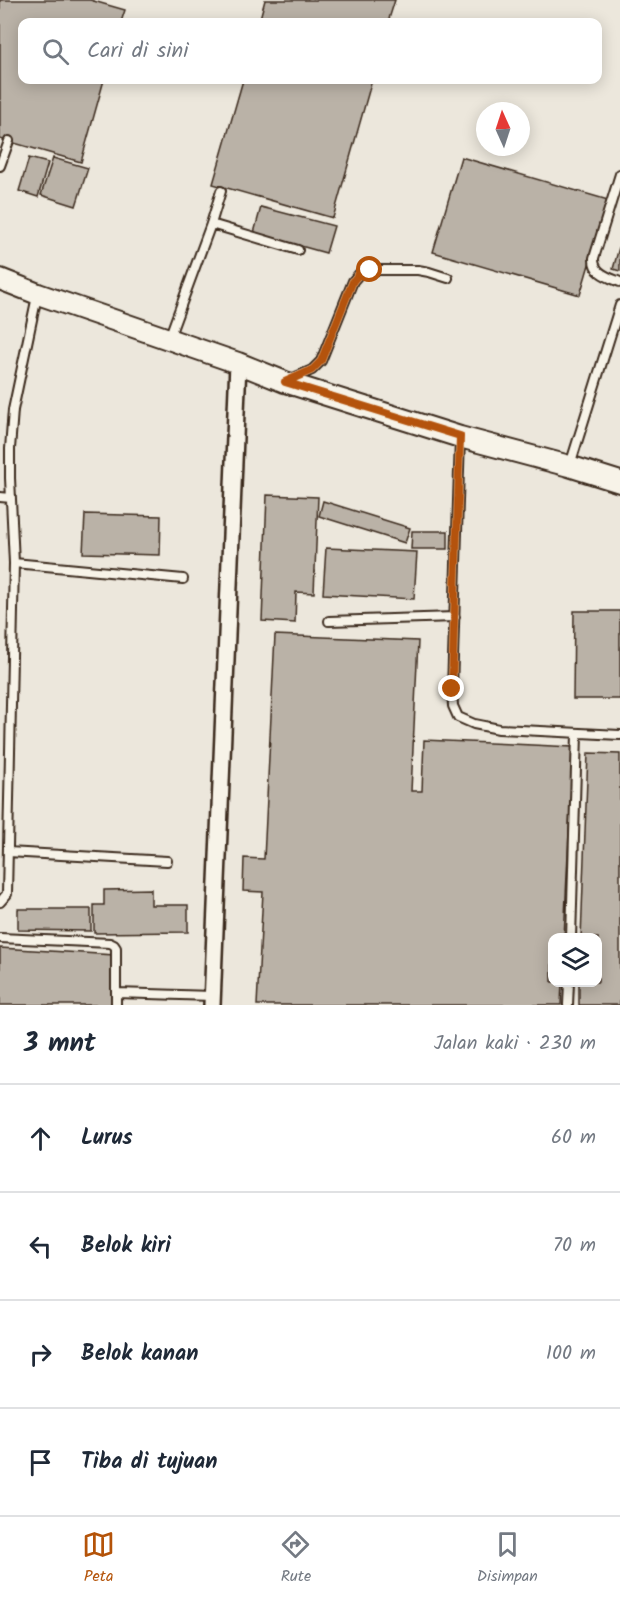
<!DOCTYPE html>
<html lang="id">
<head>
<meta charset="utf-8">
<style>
  :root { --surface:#fff; --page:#f2f2f3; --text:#1f2937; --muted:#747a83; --line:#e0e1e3; --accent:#b45309 }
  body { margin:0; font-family:Kalam,sans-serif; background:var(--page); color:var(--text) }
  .controls { position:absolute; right:18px; bottom:18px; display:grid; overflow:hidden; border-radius:12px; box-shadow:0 3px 15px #0003 }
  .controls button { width:54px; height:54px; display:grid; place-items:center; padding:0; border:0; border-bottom:2px solid var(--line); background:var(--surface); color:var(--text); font:30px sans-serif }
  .compass { position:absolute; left:476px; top:102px; width:54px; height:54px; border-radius:50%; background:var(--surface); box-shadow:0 3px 15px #0003; rotate:357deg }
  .stop { position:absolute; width:18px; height:18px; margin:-14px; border:4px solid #b45309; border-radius:50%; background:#fff }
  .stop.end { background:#b45309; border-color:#fff; box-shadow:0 2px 6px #0008 }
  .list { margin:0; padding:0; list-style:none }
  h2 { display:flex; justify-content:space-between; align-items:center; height:78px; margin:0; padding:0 24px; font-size:26px }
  h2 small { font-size:20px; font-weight:400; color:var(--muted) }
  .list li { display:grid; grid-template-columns:39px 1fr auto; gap:18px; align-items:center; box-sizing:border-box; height:108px; padding:0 24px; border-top:2px solid var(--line) }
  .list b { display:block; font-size:22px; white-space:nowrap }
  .list em { font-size:20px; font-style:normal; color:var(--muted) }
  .icon { flex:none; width:33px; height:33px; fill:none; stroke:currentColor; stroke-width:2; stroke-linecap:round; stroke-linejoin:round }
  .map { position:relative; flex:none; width:620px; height:1005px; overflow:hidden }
  .search { position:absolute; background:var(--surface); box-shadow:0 3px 15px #0003; left:18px; right:18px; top:18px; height:66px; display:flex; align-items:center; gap:15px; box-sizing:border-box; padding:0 21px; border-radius:12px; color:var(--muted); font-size:22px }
  .sheet { height:510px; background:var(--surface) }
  nav { display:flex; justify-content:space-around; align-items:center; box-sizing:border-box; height:84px; border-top:2px solid var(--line); background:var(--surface); font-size:16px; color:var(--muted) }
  nav a { display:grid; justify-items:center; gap:3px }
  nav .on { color:var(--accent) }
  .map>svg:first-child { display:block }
  .building { fill:#bab2a7; stroke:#3b2a1e; stroke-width:1.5 }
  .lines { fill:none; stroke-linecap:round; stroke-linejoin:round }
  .service-casing { stroke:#3b2a1e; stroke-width:12 }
  .minor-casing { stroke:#3b2a1e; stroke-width:20 }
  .tertiary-casing { stroke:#3b2a1e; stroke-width:24 }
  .service { stroke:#f7f3e8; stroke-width:8 }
  .minor { stroke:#f7f3e8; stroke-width:15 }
  .tertiary { stroke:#f7f3e8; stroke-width:20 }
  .route { stroke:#b45309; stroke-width:8 }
</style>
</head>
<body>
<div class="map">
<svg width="620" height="1005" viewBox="0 0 620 1005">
  <rect width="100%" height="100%" fill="#ece7dc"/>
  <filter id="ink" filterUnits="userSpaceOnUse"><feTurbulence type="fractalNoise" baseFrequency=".0167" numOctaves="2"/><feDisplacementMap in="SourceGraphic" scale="12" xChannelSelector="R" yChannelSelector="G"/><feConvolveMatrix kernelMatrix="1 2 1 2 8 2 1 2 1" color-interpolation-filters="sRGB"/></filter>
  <g filter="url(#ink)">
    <path class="building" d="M 0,0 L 90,0 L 125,10 L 121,22 L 22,22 L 22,80 L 104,80 L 81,162 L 0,139 Z
      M 265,0 L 395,0 L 388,22 L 259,22 Z
      M 243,80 L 372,80 L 333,218 L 213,184 Z
      M 461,157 L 608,200 L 580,295 L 433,252 Z
      M 29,158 L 48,163 L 38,197 L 19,191 Z
      M 53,158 L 88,168 L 76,206 L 41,195 Z
      M 261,207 L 334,226 L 326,253 L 254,233 Z
      M 620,244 L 620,271 L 613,269 Z
      M 267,495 L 318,497 L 314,593 L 296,592 L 295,623 L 262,621 Z
      M 323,501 L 410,528 L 405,543 L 319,516 Z
      M 85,514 L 161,516 L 160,555 L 83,553 Z
      M 412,531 L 448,531 L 448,549 L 411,549 Z
      M 326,548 L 417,552 L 414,599 L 323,594 Z
      M 574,611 L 620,611 L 620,699 L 573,699 Z
      M 275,635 L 418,641 L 411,791 L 422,791 L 424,740 L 573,747 L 564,938 L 552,938 L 552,982 L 562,982 L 561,1005 L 257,1005 L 263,892 L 243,891 L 244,858 L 264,859 Z
      M 588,753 L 620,754 L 620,1005 L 579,1005 L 579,982 L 598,982 L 598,938 L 581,938 Z
      M 151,889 L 151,905 L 188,905 L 188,932 L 94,933 L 94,905 L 104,905 L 104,890 Z
      M 18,909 L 91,909 L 91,931 L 18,930 Z
      M 0,948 L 115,955 L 112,1005 L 0,1005 Z"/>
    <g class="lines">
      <g class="service-casing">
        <path id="service" d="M 0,166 L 9,141
          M 620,174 L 594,258 C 593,273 608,277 620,282
          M 211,224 L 298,250
          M 169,338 L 211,224 L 221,191
          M 291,379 L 312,370 L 321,361 L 353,281 L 360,273 L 370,270 L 418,270 L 429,272 L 448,278
          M 460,438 L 452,689 L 453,706 L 458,717 L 474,724 L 499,729 L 620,735
          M 570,465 L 620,305
          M 0,497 L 11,498
          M 14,563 L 183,579
          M 329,621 L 455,617
          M 8,852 L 167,861
          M 0,902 L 7,894 L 14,563 L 10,478 L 10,449 L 13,410 L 37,296
          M 0,938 L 110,943 L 114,945 L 116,948 L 116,1005
          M 571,938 L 577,734
          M 117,993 L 212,996
          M 568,1005 L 569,982"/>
      </g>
      <g class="minor-casing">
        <path id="minor" d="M 212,1005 L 238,363"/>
      </g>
      <g class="tertiary-casing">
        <path id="tertiary" d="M 0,279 L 38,294 L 238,363 L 285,382 L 460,437 L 569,466 L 620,482"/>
      </g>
      <use href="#service" class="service"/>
      <use href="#minor" class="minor"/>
      <use href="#tertiary" class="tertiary"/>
    </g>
  </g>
  <g class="lines" filter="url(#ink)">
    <path class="route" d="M 370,270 L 360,273 L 353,281 L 321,361 L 312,370 L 285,382 L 460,436 L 452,689"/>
  </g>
</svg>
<div class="controls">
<button><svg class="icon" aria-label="layers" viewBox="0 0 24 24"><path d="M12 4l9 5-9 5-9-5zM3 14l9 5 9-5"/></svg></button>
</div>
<svg class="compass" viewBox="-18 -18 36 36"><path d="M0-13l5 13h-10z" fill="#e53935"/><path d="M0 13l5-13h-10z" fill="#747a83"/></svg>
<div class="stop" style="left:370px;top:270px"></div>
<div class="stop end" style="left:452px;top:689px"></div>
<div class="search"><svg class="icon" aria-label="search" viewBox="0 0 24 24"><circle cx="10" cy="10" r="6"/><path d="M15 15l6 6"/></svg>Cari di sini</div>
</div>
<section class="sheet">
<h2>3 mnt<small>Jalan kaki · 230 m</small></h2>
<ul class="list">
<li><svg class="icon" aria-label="ahead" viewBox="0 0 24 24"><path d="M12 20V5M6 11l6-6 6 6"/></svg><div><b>Lurus</b></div><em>60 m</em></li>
<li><svg class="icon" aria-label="left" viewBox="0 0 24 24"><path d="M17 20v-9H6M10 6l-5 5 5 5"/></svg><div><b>Belok kiri</b></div><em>70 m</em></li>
<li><svg class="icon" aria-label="right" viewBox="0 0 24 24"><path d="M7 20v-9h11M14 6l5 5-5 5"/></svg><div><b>Belok kanan</b></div><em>100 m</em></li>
<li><svg class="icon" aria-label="arrive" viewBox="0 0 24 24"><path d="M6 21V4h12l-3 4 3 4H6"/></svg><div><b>Tiba di tujuan</b></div></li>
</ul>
</section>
<nav>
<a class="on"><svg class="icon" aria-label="map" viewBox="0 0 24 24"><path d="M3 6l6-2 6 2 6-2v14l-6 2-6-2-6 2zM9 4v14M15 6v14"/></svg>Peta</a>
<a><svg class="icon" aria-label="directions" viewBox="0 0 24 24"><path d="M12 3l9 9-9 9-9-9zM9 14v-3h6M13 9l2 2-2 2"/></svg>Rute</a>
<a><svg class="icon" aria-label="saved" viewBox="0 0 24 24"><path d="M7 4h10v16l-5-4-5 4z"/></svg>Disimpan</a>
</nav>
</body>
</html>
